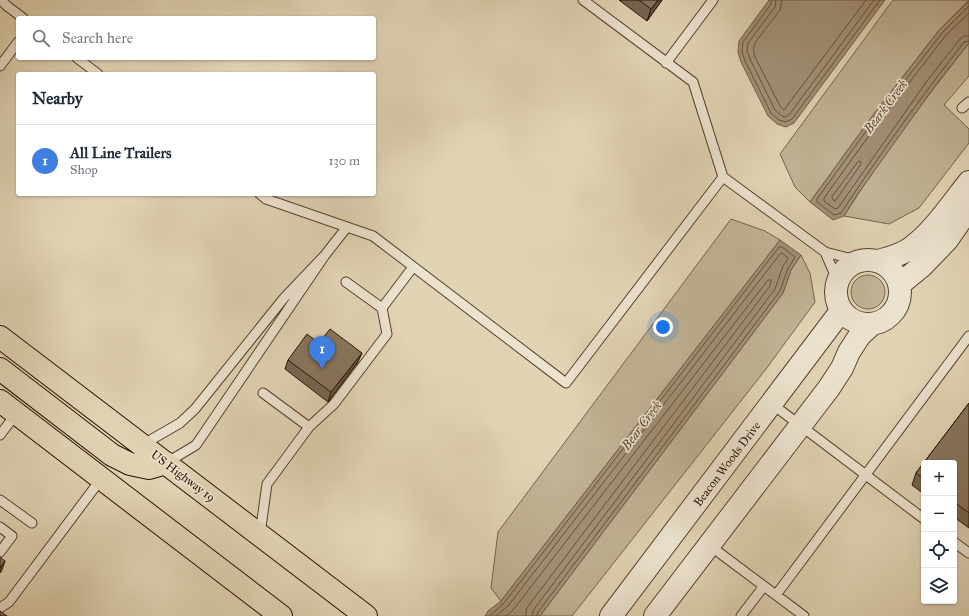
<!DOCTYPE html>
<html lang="en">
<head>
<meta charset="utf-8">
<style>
  :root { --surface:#fff; --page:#f2f2f3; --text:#1f2937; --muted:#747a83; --line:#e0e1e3; --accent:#8f2418 }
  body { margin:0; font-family:"IM FELL Great Primer",serif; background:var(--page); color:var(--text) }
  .controls { position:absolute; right:12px; bottom:12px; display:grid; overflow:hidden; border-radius:4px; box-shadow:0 1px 3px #0004 }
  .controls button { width:36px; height:36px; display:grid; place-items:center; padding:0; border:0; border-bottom:1px solid var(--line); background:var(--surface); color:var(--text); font:20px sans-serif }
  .you { position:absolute; left:663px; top:327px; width:14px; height:14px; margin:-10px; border:3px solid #fff; border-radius:50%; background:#1a73e8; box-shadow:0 0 0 6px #1a73e833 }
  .badge { display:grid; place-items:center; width:26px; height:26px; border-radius:50%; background:var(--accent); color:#fff; font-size:13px; font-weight:700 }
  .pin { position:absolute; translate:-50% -33px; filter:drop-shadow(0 1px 2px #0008) }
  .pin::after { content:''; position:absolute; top:21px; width:14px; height:12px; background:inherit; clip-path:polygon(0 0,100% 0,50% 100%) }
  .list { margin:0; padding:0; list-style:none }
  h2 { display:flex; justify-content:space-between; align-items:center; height:52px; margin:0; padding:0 16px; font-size:17px }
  h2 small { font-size:13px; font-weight:400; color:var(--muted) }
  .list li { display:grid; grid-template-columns:26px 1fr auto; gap:12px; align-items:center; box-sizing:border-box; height:72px; padding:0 16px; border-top:1px solid var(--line) }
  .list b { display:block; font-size:15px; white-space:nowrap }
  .list p { margin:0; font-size:13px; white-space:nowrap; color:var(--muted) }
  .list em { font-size:13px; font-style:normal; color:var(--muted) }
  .icon { flex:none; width:22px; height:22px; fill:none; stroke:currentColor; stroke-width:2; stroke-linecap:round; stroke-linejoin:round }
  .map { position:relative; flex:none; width:969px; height:616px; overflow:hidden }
  .search { position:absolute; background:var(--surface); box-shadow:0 1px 3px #0004; left:16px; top:16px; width:360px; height:44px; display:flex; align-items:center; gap:10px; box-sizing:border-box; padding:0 14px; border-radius:4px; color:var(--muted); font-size:15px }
  .panel { position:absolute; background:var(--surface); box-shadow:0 1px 3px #0004; left:16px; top:72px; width:360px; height:124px; border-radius:4px }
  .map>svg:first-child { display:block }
  .green { fill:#c1b396; stroke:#74624c }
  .water { fill:#a29178; stroke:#715d48 }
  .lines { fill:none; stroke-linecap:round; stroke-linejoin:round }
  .shore { stroke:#64503c; stroke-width:1 }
  .service-casing { stroke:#56412e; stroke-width:11 }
  .tertiary-casing { stroke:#56412e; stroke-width:24 }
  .trunk-casing { stroke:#271001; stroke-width:24 }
  .service { stroke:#ece3cf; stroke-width:9 }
  .tertiary { stroke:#ece3cf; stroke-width:22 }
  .trunk { stroke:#e1d4b5; stroke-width:22 }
  .wall { fill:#756552; stroke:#271001 }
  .shaded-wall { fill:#5f5342; stroke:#271001 }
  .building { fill:#88765f; stroke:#271001 }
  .labels { text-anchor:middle; stroke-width:3.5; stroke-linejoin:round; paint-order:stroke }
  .street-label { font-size:12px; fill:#271001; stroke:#ece3cf }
  .water-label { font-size:13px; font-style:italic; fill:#5e4a37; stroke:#ece3cf }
</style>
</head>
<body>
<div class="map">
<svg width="969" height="616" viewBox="0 0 969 616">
  <rect width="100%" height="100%" fill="#e1d4b5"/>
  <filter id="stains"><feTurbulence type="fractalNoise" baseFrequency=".005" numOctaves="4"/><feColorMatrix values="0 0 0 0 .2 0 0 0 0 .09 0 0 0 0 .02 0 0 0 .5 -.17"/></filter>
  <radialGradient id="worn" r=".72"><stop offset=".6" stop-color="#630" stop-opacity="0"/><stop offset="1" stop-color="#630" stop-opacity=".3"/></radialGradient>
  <path class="green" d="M 893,0 L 969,0 L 940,29 L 874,114 L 810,202 L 795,187 L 780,154 Z
    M 969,43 L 969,76 L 944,105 L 969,129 L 969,143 L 919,208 L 889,224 L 844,216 C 882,156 925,99 969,43 Z
    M 731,219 L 765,231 L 780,240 L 501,601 L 491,588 L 498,532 Z
    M 801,255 L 810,273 L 815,302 L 766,369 L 572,616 L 540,616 L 783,293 L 791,270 Z
    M851 292a17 17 0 1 1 34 0a17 17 0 1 1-34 0Z"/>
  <path class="water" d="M 769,0 L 885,0 L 794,123 L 786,127 L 777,124 L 768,116 L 741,62 L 738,52 L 739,41 Z
    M 969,1 L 969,43 L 935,86 L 857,195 L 844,216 L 833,220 L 810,202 L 874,114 L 940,29 Z
    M 780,240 L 801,255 L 791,270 L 783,293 L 540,616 L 485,616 L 488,611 L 501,601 Z"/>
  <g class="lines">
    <path class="shore" d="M 771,0 L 771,4 L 743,42 L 742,52 L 745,61 L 771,113 L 779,120 L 786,122 L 792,119 L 880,0
      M 776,0 L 775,7 L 748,43 L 747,51 L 750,59 L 775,110 L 782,116 L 785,117 L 789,115 L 874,0
      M 782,0 L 780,10 L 757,40 C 753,46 753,50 755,57 L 780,106 L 784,110 L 866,0
      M 969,6 L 943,32 L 877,116 L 817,199 L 817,202 L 834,215 L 841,213 C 880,154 921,97 964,42 L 969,41
      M 969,13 L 946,35 L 881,119 L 824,198 L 824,201 L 835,209 L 838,208 L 927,81 L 960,39 L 964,36 L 969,36
      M 859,161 L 861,162 L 861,164 L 836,200 L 834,201 L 832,197 Z
      M 490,616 L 504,603 L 779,247 L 782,247 L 795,257 L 788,268 L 780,291 L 538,612 L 537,616
      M 496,616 L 508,606 L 780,254 L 782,253 L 787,257 L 788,259 L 783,266 L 775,289 L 534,609 L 532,616
      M 506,616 L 513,610 L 768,280 L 771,280 L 771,282 L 770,286 L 529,605 L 526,610 L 526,616"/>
    <g class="service-casing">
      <path id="service" d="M 1,0 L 7,6 L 23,18
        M 583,0 L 693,82 L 723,177 L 825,252 L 860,261
        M 77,58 L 98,74
        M 666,63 L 713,0
        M 0,66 L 18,42
        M 962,108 L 969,102
        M 260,194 L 266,199 L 373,236 L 566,383 L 723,177
        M 825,252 L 838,282
        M 325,255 L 347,227
        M 346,282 L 382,308
        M 263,393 L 309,427
        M 772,404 L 924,519
        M 0,435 L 16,414
        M 142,445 L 180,423 L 195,409 L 284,298 L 325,255 L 196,445 L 166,463
        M 0,500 L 32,523
        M 0,527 L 12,536 L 0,552
        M 260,534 L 267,484 L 309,427 L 334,404 L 387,334 L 382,308 L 413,267
        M 954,542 L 969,553
        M 709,545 L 804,616
        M 776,595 L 969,336
        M 0,608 L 9,602 L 101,479
        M 741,616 L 764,586"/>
    </g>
    <g class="tertiary-casing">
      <path id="tertiary" d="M836 292a32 32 0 1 1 64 0a32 32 0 1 1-64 0Z
        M 878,261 C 889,258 902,255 912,247 C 933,232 953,202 969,182
        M 900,284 L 922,266 L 947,240 L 969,208
        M 611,616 L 841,311
        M 655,616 L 829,388 L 842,368 L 849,352 L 860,335 L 871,325"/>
    </g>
    <g class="trunk-casing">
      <path id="trunk" d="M 0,337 L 366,616
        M 0,369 L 112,455 L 130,464 L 149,468 L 166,463
        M 0,401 L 281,616"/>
    </g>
    <use href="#service" class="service"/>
    <use href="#tertiary" class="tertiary"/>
    <use href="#trunk" class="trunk"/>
  </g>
  <path class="wall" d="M 619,0 L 662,0 L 647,21 Z
    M 319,343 L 358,362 L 328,402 L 285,369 L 288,360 Z
    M 969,403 L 969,528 L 954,517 L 954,463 L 924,463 L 924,494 L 912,485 L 916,473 Z"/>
  <path class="shaded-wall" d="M 658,0 L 662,0 L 647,21 L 651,9 Z
    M 362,353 L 358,362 L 328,402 L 331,392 Z
    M 5,561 L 2,570 L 0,573 L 0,568 Z"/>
  <path class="building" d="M 639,0 L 658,0 L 651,9 Z
    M 330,329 L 362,353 L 331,392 L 288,360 L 307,334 L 319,343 Z
    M 969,403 L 969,513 L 954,502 L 954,463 L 924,463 L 924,479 L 916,473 Z
    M 0,557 L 5,561 L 0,568 Z
    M 0,611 L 7,616 L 0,616 Z"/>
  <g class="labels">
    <g class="street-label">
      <text transform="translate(727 464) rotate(-53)" y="4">Beacon Woods Drive</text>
      <text transform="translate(183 476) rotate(37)" y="4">US Highway 19</text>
    </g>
    <g class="water-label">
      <text transform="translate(885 106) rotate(-53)" y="5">Beark Creek</text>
      <text transform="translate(641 425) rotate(-53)" y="5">Bear Creek</text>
    </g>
  </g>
  <rect width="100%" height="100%" filter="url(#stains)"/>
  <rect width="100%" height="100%" fill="url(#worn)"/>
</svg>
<div class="controls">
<button>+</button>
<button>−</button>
<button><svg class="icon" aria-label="locate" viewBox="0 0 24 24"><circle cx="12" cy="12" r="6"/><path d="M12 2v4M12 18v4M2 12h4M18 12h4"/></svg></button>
<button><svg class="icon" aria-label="layers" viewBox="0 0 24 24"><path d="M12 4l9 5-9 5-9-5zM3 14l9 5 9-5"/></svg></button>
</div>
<div class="you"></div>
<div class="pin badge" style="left:322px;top:369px;background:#3f7fe0">1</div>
<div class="search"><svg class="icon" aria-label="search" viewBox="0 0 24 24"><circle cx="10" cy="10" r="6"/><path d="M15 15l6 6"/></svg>Search here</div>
<section class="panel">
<h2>Nearby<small></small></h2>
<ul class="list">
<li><span class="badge" style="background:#3f7fe0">1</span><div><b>All Line Trailers</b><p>Shop</p></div><em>130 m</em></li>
</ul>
</section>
</div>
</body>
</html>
